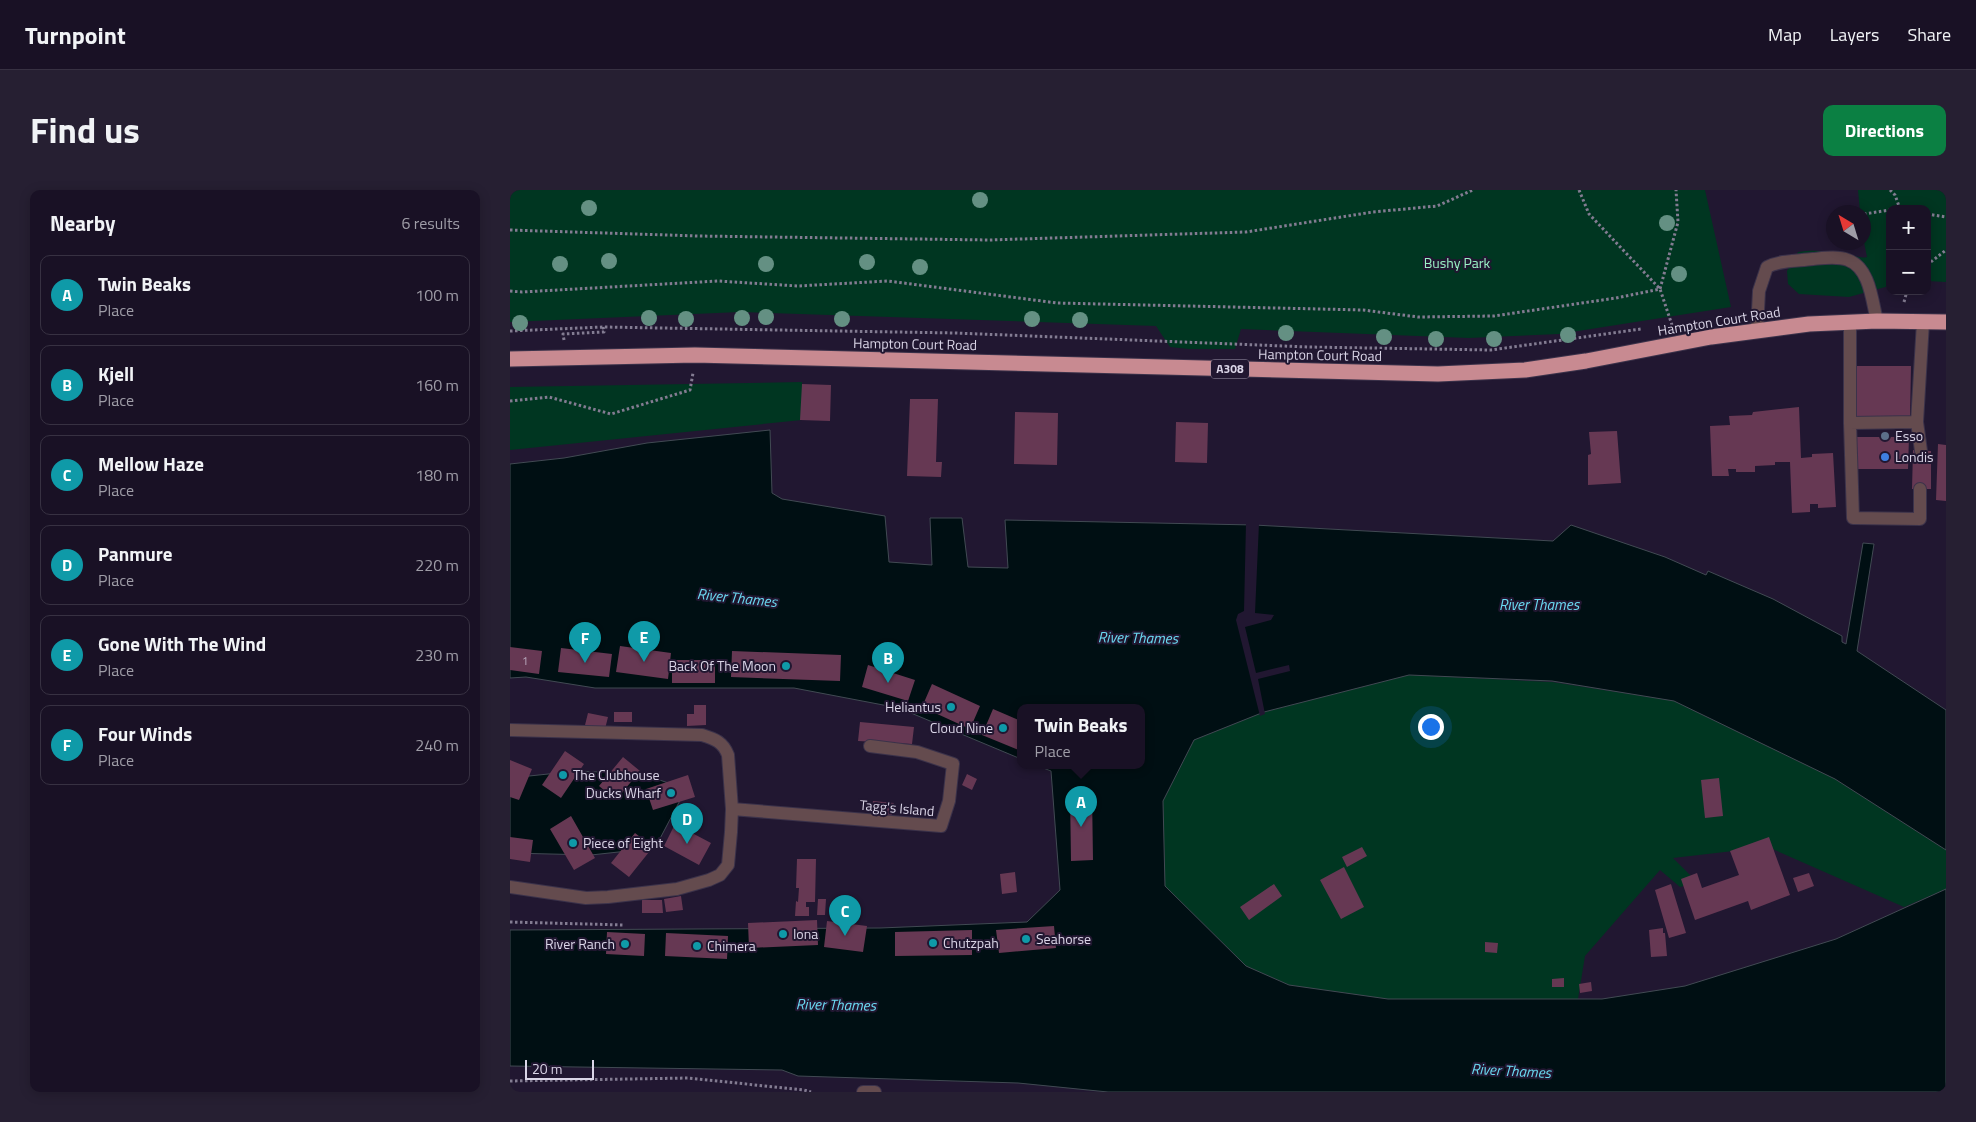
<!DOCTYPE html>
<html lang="en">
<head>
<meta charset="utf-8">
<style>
  :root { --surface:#191125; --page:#261f32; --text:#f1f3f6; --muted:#9f9da7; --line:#373142; --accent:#0b8043 }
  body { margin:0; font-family:"Titillium Web",sans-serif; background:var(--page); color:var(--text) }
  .controls { position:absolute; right:15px; top:15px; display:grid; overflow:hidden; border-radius:10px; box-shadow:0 2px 12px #0003 }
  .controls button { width:45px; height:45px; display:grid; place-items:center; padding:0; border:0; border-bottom:1px solid var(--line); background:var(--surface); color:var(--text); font:25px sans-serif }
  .compass { position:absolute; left:1316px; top:15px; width:45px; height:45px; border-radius:50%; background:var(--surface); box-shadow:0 2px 12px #0003; rotate:322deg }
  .scale { position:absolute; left:15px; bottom:12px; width:69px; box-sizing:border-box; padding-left:5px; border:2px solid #dad5e7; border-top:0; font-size:14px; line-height:18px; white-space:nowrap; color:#dad5e7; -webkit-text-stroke:4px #211731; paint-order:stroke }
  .you { position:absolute; left:920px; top:536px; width:18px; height:18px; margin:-12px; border:4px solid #fff; border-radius:50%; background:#1a73e8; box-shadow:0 0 0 8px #1a73e833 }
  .badge { display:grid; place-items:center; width:32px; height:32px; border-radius:50%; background:var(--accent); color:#fff; font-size:16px; font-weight:700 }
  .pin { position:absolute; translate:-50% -41px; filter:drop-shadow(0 1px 2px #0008) }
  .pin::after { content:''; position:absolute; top:26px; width:18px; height:15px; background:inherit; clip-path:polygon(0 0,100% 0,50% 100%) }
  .popup { position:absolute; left:507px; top:514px; width:128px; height:65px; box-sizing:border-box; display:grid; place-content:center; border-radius:10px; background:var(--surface); filter:drop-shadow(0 1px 4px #0005); font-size:16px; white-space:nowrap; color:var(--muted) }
  .popup b { font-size:19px; color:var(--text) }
  .popup::after { content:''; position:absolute; left:50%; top:100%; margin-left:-10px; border:10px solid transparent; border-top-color:var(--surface) }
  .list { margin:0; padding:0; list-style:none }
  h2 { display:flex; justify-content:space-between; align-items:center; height:65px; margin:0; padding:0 20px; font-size:21px }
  h2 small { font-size:16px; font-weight:400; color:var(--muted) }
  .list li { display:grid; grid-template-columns:32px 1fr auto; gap:15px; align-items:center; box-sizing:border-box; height:80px; margin:0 10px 10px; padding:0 10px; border:1px solid var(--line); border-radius:10px }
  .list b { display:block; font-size:19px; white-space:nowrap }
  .list p { margin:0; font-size:16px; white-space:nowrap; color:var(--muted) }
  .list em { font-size:16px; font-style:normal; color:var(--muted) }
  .map { position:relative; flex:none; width:1436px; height:902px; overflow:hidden; border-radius:10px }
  header { display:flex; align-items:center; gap:30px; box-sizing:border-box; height:70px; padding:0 25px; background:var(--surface); border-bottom:1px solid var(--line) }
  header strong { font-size:24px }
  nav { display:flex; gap:28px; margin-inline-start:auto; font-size:18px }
  .intro { display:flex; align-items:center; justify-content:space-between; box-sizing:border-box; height:120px; padding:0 30px }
  h1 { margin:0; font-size:35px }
  .button { padding:12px 22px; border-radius:10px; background:var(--accent); color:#fff; font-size:18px; font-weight:700 }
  main { display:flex; gap:30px; padding:0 30px }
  aside { flex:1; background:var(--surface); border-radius:10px; box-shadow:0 2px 12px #0003 }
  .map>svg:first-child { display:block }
  .green { fill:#003621 }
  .water { fill:#000f13; stroke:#414a53 }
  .pier { fill:#211731 }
  .building { fill:#663853 }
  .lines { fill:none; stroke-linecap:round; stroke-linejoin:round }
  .lane-casing { stroke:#3b324a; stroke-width:14 }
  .highway-casing { stroke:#3b324a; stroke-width:17 }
  .path { stroke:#837c92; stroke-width:3; stroke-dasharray:2.5 2.5; stroke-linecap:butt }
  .lane { stroke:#644b4e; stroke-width:12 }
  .highway { stroke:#c88a91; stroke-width:15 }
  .tree { fill:#649083 }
  .service-dot { fill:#5c6f8a; stroke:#211731; stroke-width:2 }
  .shop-dot { fill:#3f7fe0; stroke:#211731; stroke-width:2 }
  .culture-dot { fill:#0f9aa8; stroke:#211731; stroke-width:2 }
  .labels { text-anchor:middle; stroke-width:4; stroke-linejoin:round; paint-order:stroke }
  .number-label { font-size:11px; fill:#bdaec2 }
  .shield { fill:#211731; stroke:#a29cb0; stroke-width:1 }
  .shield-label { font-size:12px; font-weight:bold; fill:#dad5e7 }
  .park-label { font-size:14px; fill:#9af3c6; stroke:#211731 }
  .street-label { font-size:14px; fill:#dad5e7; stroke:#211731 }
  .poi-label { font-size:14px; fill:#dad5e7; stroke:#211731; text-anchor:start }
  .water-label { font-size:15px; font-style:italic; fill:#6bdaf2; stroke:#211731 }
</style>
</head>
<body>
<header>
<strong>Turnpoint</strong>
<nav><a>Map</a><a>Layers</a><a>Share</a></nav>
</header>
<div class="intro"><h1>Find us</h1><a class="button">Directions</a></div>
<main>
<aside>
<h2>Nearby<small>6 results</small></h2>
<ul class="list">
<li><span class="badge" style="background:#0f9aa8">A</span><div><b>Twin Beaks</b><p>Place</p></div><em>100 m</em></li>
<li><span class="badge" style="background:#0f9aa8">B</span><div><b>Kjell</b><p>Place</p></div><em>160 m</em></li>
<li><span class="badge" style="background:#0f9aa8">C</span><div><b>Mellow Haze</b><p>Place</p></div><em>180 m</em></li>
<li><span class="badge" style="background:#0f9aa8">D</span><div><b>Panmure</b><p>Place</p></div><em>220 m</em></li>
<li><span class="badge" style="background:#0f9aa8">E</span><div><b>Gone With The Wind</b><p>Place</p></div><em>230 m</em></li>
<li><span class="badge" style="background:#0f9aa8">F</span><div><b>Four Winds</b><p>Place</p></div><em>240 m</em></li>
</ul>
</aside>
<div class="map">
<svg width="1436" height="902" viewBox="0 0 1436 902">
  <rect width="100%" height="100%" fill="#211731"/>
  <path class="green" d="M 0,0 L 1195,0 L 1221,117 L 1049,144 L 959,148 L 731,139 L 725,159 L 679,159 L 660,157 L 646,136 L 230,122 L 0,132 Z
    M 1348,0 L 1436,0 L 1436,92 L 1417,91 L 1417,19 L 1380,19 L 1379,96 L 1339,107 L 1289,104 L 1278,94 L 1277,81 L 1288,62 C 1305,59 1321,62 1337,64 C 1344,65 1350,69 1357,67 L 1354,52 L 1354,22 L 1350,22 Z
    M 292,192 L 292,230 L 0,260 L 0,197 Z
    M 899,485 L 1042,492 L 1164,511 L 1325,589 L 1436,660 L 1436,699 L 1394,717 L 1258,657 L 1163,668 L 1187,692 L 1170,697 L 1150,680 L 1075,766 L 1068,809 L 878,809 L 779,795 L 736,776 L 655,696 L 653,611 L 684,550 L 754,522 Z"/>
  <path class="water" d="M 260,240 L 262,303 L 272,309 L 375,326 L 379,372 L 422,375 L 420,328 L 452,328 L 458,377 L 498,378 L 495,330 L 744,335 L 1043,351 L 1061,335 L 1155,367 L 1196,385 L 1198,381 L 1263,409 L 1332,446 L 1332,452 L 1336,454 L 1353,353 L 1364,354 L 1347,461 L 1436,520 L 1436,660 L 1325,589 L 1164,511 L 1042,491 L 899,485 L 754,522 L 684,550 L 653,611 L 655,696 L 736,776 L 779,795 L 878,809 L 1092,809 L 1175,796 L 1326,749 L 1436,699 L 1436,902 L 598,902 L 508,893 L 288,886 L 272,880 L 0,876 L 0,740 L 370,738 L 517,732 L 550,700 L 541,581 L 528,576 L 631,576 L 631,518 L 511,518 L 511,569 L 389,518 L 284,498 L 85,498 L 16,487 L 0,488 L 0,274 L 54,268 L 137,253 Z
    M 67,581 L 132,584 L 176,599 L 145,658 L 81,665 L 0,663 L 0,588 Z"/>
  <path class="pier" d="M 736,333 L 749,333 L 745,423 L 764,425 L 761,430 L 735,437 L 746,483 L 779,475 L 780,481 L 748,489 L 755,524 L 750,526 L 726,430 L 728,424 L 734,421 Z"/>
  <path class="building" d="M 1346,176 L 1401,176 L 1400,227 L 1345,227 Z
    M 292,194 L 321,195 L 320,231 L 290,230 Z
    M 400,209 L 428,209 L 426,272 L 432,272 L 431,287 L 397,286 Z
    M 1289,217 L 1291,268 L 1302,267 L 1302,264 L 1323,263 L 1326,317 L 1308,318 L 1308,314 L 1300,314 L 1300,322 L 1282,323 L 1280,272 L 1265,272 L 1265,275 L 1245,276 L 1245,282 L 1226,282 L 1226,279 L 1218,279 L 1219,286 L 1202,286 L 1200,236 L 1220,235 L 1219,226 L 1242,225 L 1243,222 Z
    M 505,222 L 548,223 L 547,275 L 504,274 Z
    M 666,232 L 698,233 L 697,273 L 665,272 Z
    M 1107,241 L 1111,293 L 1078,295 L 1078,265 L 1081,264 L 1079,242 Z
    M 1343,247 L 1399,247 L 1398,279 L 1344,279 Z
    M 1428,254 L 1436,255 L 1436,311 L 1426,310 Z
    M 1403,260 L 1421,261 L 1421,299 L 1402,299 Z
    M 110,456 L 161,463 L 158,489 L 106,482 Z
    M 0,457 L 32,461 L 29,484 L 0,480 Z
    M 51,458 L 102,464 L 99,487 L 48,482 Z
    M 222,461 L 331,465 L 330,491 L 221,487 Z
    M 162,470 L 205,470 L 205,493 L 162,493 Z
    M 358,475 L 405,490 L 398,511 L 352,497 Z
    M 422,494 L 470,516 L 460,539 L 412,517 Z
    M 184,515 L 196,515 L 196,535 L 177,536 L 177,524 L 184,524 Z
    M 483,519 L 511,531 L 511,561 L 472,545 Z
    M 104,522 L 122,522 L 122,532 L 104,532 Z
    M 78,523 L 98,527 L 95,539 L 75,535 Z
    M 350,532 L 404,537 L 402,554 L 348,551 Z
    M 55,561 L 74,574 L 51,608 L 32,595 Z
    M 113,567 L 130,581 L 106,610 L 89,596 Z
    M 0,570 L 22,579 L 9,610 L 0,607 Z
    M 457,584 L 467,589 L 462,600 L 452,595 Z
    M 178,585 L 185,607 L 143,620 L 136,599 Z
    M 1209,588 L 1213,626 L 1195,628 L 1191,590 Z
    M 582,603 L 583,670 L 561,671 L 560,604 Z
    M 363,611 L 384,613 L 382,625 L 361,623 Z
    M 61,626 L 85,668 L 64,680 L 40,639 Z
    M 165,634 L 201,653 L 189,675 L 154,656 Z
    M 125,643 L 143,657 L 119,687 L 101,673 Z
    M 0,647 L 23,650 L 20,672 L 0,669 Z
    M 1259,647 L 1280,705 L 1241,720 L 1238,711 L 1185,730 L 1171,689 L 1187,683 L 1192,698 L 1229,685 L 1220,661 Z
    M 852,657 L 857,666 L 837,677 L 832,667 Z
    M 287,669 L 306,669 L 305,712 L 296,712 L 296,717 L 299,717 L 299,726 L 285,726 L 286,711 L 288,712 L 289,698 L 286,698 Z
    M 834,677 L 854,717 L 831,729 L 810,690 Z
    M 505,682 L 507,702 L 492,704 L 490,684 Z
    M 1299,683 L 1304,696 L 1288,702 L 1283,688 Z
    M 764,694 L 772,706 L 739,730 L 730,717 Z
    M 1161,694 L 1176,743 L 1159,748 L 1145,700 Z
    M 171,706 L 173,720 L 156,722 L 154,709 Z
    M 308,709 L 316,709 L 315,725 L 307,725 Z
    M 132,710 L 152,710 L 153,723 L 132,723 Z
    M 307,730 L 308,755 L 239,758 L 238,733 Z
    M 317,731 L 357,736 L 353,762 L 314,757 Z
    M 544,736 L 546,758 L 489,763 L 486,740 Z
    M 1153,738 L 1153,743 L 1155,743 L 1157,766 L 1141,767 L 1139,740 Z
    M 462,740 L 462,765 L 385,766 L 385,742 Z
    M 97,742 L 135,744 L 134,766 L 96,764 Z
    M 156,743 L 218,746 L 217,769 L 155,766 Z
    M 975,752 L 988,753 L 987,763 L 975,762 Z
    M 1054,788 L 1054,797 L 1042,797 L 1042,789 Z
    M 1081,792 L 1082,801 L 1070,803 L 1069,794 Z"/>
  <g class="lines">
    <g class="lane-casing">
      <path id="lane" d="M 1340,132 L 1340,233 L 1407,232 L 1413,132
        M 1247,140 L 1249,101 L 1257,77 C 1271,70 1287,71 1303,69 C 1314,68 1328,66 1338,70 C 1360,78 1362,111 1367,131
        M 1407,232 L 1411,261
        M 1340,233 L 1343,328 L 1410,329 L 1410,299
        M 0,540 L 192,545 C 205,549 213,552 218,565 L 222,619 L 221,642 L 218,675 L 210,685 L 199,690 L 167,699 L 98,707 L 76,708 L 0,697
        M 222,619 L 431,636 L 439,611 L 443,574 L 407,562 L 360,556
        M 353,902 L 365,902"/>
    </g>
    <g class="highway-casing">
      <path id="highway" d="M 0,169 L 185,165 L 928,184 L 1015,180 L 1076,171 L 1201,147 L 1299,134 L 1367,131 L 1436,132"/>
    </g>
    <path class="path" d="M 1069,0 L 1079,24 L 1150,99 L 1162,135
      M 1380,0 L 1385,5 L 1390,19
      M 1354,24 L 1380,20
      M 1417,24 L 1436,27
      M 1321,27 L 1324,26
      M 0,40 L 188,46 L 479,50 L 736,42 L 863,22 L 927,16 L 963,0
      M 1417,75 L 1436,60
      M 0,101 L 12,102 L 208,91 L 288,96 L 378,91 L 547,113 L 853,120 L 908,127 L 984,126 L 1106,108 L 1150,99 L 1168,32 L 1166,0
      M 1394,112 L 1397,101
      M 0,141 L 93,137 L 445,143 L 799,157 L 981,160 L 1131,139
      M 54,150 L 53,144 L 94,142 L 93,137
      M 0,211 L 39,207 L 101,224 L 180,200 L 183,183
      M 0,732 L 114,735
      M 0,891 L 178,888 L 294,900 L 301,902"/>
    <use href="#lane" class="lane"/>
    <use href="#highway" class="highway"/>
  </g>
  <g class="tree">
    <circle cx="470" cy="10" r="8"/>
    <circle cx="79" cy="18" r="8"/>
    <circle cx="1157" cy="33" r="8"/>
    <circle cx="99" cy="71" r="8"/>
    <circle cx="357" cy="72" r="8"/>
    <circle cx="50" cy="74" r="8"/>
    <circle cx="256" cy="74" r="8"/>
    <circle cx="410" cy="77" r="8"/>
    <circle cx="1169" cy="84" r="8"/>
    <circle cx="256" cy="127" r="8"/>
    <circle cx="139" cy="128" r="8"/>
    <circle cx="232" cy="128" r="8"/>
    <circle cx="176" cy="129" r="8"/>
    <circle cx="332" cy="129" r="8"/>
    <circle cx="522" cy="129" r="8"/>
    <circle cx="570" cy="130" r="8"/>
    <circle cx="10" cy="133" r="8"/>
    <circle cx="776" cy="143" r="8"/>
    <circle cx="1058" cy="145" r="8"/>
    <circle cx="874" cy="147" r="8"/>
    <circle cx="926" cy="149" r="8"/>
    <circle cx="984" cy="149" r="8"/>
  </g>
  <circle class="service-dot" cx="1375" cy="246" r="5"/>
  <circle class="shop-dot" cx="1375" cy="267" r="5"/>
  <g class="culture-dot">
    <circle cx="276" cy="476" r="5"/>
    <circle cx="441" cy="517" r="5"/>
    <circle cx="493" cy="538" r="5"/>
    <circle cx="53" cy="585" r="5"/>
    <circle cx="161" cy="603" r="5"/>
    <circle cx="63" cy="653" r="5"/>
    <circle cx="273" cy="744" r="5"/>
    <circle cx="516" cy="749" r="5"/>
    <circle cx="423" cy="753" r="5"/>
    <circle cx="115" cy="754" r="5"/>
    <circle cx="187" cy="756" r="5"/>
  </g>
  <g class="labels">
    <g class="number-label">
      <text x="15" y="475">1</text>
    </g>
    <rect class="shield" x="701" y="169.5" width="38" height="19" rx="4"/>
    <g class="shield-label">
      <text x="720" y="183">A308</text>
    </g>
    <g class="park-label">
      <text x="947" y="78">Bushy Park</text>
    </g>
    <g class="street-label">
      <text transform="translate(1209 131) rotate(-9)" y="5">Hampton Court Road</text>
      <text transform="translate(405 154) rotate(1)" y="5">Hampton Court Road</text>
      <text transform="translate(810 165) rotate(1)" y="5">Hampton Court Road</text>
      <text transform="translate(387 618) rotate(5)" y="5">Tagg's Island</text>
    </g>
    <g class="poi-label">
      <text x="1385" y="251">Esso</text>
      <text x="1385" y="272">Londis</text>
      <text x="266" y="481" text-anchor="end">Back Of The Moon</text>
      <text x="431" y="522" text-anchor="end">Heliantus</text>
      <text x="483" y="543" text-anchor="end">Cloud Nine</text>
      <text x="63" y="590">The Clubhouse</text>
      <text x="151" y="608" text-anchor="end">Ducks Wharf</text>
      <text x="73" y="658">Piece of Eight</text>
      <text x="283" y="749">Iona</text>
      <text x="526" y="754">Seahorse</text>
      <text x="433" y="758">Chutzpah</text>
      <text x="105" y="759" text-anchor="end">River Ranch</text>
      <text x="197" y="761">Chimera</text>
    </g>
    <g class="water-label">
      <text transform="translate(227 408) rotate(6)" y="5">River Thames</text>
      <text x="1029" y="420">River Thames</text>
      <text transform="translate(628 448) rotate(1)" y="5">River Thames</text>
      <text transform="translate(326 815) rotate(1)" y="5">River Thames</text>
      <text transform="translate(1001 881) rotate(3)" y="5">River Thames</text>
    </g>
  </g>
</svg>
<div class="controls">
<button>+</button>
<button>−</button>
</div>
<svg class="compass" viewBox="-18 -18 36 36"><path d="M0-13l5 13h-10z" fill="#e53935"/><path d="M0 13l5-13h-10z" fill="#9f9da7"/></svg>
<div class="scale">20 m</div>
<div class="you"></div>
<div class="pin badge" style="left:571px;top:637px;background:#0f9aa8">A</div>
<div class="popup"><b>Twin Beaks</b>Place</div>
<div class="pin badge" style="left:378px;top:493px;background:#0f9aa8">B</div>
<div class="pin badge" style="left:335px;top:746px;background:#0f9aa8">C</div>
<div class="pin badge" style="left:177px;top:654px;background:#0f9aa8">D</div>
<div class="pin badge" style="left:134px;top:472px;background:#0f9aa8">E</div>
<div class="pin badge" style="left:75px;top:473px;background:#0f9aa8">F</div>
</div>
</main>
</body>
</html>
